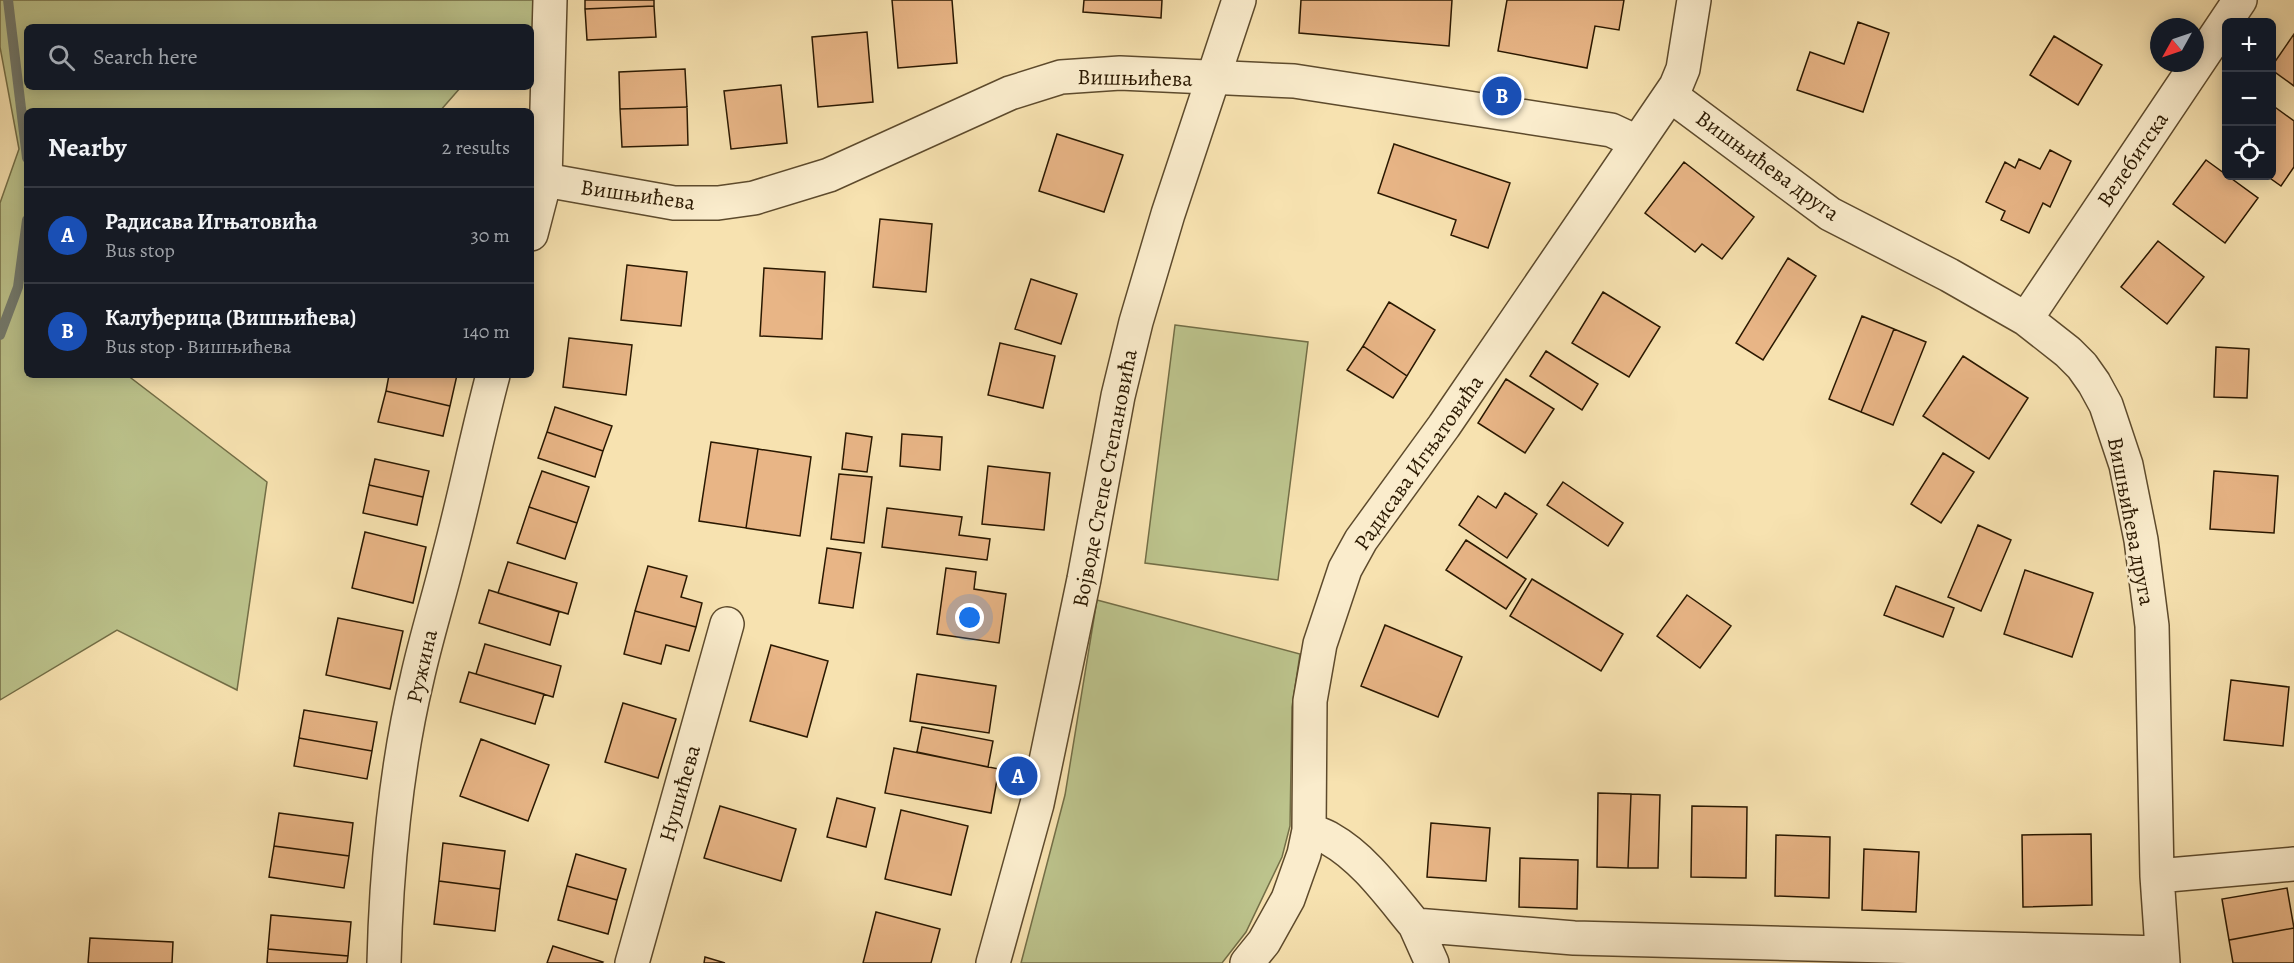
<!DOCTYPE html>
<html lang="en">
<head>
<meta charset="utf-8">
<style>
  :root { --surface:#171b24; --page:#242831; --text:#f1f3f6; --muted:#9ea1a6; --line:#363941; --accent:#1a73e8 }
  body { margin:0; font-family:Alegreya,serif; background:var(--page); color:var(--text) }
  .controls { position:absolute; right:18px; top:18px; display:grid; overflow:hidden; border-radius:9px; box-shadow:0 3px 15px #0003 }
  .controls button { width:54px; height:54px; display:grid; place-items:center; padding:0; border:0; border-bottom:2px solid var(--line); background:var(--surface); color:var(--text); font:30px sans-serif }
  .compass { position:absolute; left:2150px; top:18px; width:54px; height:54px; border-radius:50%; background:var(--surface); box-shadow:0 3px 15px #0003; rotate:230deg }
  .you { position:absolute; left:970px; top:618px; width:21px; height:21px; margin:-15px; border:4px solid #fff; border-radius:50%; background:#1a73e8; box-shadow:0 0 0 9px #1a73e833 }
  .badge { display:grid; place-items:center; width:39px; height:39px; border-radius:50%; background:var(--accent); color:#fff; font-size:20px; font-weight:700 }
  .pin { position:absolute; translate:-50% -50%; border:3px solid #fff; box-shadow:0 2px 6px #0006 }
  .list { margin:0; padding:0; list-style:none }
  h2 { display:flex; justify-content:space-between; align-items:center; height:78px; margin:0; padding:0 24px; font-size:26px }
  h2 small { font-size:20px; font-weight:400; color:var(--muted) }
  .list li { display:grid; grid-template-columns:39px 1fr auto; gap:18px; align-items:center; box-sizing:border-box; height:96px; padding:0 24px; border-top:2px solid var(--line) }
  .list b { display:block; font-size:22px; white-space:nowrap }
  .list p { margin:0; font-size:20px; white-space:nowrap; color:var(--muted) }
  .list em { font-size:20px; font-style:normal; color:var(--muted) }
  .icon { flex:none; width:33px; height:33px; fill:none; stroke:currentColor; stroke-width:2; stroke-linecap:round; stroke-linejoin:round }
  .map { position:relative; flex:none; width:2294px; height:963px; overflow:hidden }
  .search { position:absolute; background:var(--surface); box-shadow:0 3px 15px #0003; left:24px; top:24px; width:510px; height:66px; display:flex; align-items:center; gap:15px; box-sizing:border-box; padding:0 21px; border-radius:9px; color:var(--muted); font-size:22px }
  .panel { position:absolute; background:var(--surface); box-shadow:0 3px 15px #0003; left:24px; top:108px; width:510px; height:270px; border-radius:9px }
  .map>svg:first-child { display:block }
  .green { fill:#bcc38c; stroke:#736e46; stroke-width:1.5 }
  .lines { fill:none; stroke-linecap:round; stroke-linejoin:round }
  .stream { stroke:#727a6e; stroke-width:10 }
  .building { fill:#e8b586; stroke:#2a1800; stroke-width:1.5 }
  .minor-casing { stroke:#5d4a2c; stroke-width:36 }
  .tertiary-casing { stroke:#5d4a2c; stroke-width:36 }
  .minor { stroke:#faeccc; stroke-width:33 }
  .tertiary { stroke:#faeccc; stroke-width:33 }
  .labels { text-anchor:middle; stroke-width:5; stroke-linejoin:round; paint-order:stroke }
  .street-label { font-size:22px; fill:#2a1800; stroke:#faeccc }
</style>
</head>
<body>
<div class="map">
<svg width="2294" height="963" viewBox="0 0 2294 963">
  <rect width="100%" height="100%" fill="#f7e2b0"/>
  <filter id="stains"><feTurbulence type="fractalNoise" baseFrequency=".00333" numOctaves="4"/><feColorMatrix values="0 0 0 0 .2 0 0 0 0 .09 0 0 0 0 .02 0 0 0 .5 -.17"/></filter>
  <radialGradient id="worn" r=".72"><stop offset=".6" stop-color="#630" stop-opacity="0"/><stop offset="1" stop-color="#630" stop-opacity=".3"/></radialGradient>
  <path class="green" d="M 0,0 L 550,0 L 549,30 L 531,39 L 531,27 L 27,27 L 27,87 L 461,87 L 440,111 L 27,111 L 27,375 L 127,375 L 267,482 L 237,690 L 117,630 L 0,700 L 0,203 L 19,149 L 0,47 Z
    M 1175,325 L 1308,342 L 1278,580 L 1145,563 Z
    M 1097,600 L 1300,654 L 1292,707 L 1290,826 L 1282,857 L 1246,932 L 1222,963 L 1021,963 L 1065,795 Z"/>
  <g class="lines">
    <path class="stream" d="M 8,0 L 27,158
      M 0,335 L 18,287 L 27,220"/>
  </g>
  <path class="building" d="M 585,0 L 654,0 L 654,6 L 585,9 Z
    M 892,0 L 952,0 L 957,63 L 898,68 Z
    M 1084,0 L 1162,0 L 1161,18 L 1083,12 Z
    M 1301,0 L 1452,0 L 1449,46 L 1299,33 Z
    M 1507,0 L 1624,0 L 1619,30 L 1595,26 L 1587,68 L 1498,51 Z
    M 654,6 L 656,37 L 587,40 L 585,9 Z
    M 1858,22 L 1889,33 L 1863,112 L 1797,90 L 1810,52 L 1844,64 Z
    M 867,32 L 873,102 L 818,107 L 812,37 Z
    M 2294,34 L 2294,86 L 2272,70 L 2272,66 Z
    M 2054,36 L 2102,65 L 2078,105 L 2030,75 Z
    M 685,69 L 687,107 L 620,109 L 619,72 Z
    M 781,85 L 787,143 L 731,149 L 724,91 Z
    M 2272,105 L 2294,121 L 2294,167 L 2281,186 L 2267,176 L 2272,176 Z
    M 687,107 L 688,145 L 622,147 L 620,109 Z
    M 1057,134 L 1123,155 L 1104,212 L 1039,191 Z
    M 1394,144 L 1510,183 L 1488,248 L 1451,235 L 1456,220 L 1378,193 Z
    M 2050,150 L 2071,161 L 2050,207 L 2043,203 L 2029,233 L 2001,220 L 2005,211 L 1986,202 L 2005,162 L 2015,168 L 2019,159 L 2040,169 Z
    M 2206,160 L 2258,198 L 2225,243 L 2173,204 Z
    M 1684,162 L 1754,217 L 1722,259 L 1702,244 L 1695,252 L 1645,213 Z
    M 880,219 L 932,224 L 926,292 L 873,287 Z
    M 2158,241 L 2204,277 L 2167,324 L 2121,287 Z
    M 1788,258 L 1816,276 L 1763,360 L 1736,343 Z
    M 627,265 L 687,272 L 681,326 L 621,320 Z
    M 764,268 L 825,272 L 822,339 L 760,336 Z
    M 1031,279 L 1077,294 L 1061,344 L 1015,329 Z
    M 1603,292 L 1660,327 L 1629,377 L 1572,343 Z
    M 1389,302 L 1435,330 L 1407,376 L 1363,346 Z
    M 1862,316 L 1894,329 L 1861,412 L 1829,399 Z
    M 1894,329 L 1926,342 L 1893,425 L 1861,412 Z
    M 569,338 L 632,345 L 626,395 L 563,387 Z
    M 1000,343 L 1055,356 L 1043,408 L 988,395 Z
    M 1363,346 L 1407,376 L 1393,398 L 1347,370 Z
    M 2216,347 L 2249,349 L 2247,398 L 2214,397 Z
    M 1546,351 L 1598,384 L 1582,410 L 1530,376 Z
    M 1963,356 L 2028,398 L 1989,459 L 1923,416 Z
    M 389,375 L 457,375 L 450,406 L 386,391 Z
    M 1506,379 L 1554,409 L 1525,453 L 1478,423 Z
    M 386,391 L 450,406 L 443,436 L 378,422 Z
    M 555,407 L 612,426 L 603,451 L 547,432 Z
    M 547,432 L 603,451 L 595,477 L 538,458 Z
    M 846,433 L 872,437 L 867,472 L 842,469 Z
    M 902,434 L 942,437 L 940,470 L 900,466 Z
    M 711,442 L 758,449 L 746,528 L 699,521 Z
    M 758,449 L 811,457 L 800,536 L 746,528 Z
    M 1943,453 L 1974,472 L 1941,523 L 1911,504 Z
    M 375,459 L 429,471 L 423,497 L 369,485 Z
    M 988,466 L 1050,473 L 1044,530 L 982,524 Z
    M 542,471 L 589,487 L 577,523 L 529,507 Z
    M 2214,471 L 2278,476 L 2274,533 L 2210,529 Z
    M 839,474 L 872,477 L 864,543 L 831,539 Z
    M 1563,482 L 1623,523 L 1608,546 L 1547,505 Z
    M 369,485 L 423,497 L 417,525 L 363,513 Z
    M 1505,493 L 1537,514 L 1507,558 L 1459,525 L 1478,496 L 1496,508 Z
    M 529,507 L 577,523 L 565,559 L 517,543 Z
    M 887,508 L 962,517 L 959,535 L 990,539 L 987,560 L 882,547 Z
    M 1978,525 L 2011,540 L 1981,611 L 1948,597 Z
    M 365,532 L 426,547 L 413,603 L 352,588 Z
    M 1466,540 L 1526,579 L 1506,609 L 1446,570 Z
    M 827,548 L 861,553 L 853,608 L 819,603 Z
    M 508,562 L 577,583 L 568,614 L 498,593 Z
    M 648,566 L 687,576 L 681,597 L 702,603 L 696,627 L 635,611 Z
    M 946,568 L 976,572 L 974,589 L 1006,594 L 999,643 L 937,634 Z
    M 2025,570 L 2093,593 L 2072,657 L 2004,634 Z
    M 1532,579 L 1623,634 L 1601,671 L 1510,616 Z
    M 1896,586 L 1954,608 L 1943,637 L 1884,615 Z
    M 489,590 L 559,612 L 550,645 L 479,623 Z
    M 1687,595 L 1731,626 L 1700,668 L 1657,636 Z
    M 635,611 L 696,627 L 689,651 L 666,645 L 661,664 L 624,654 Z
    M 338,618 L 403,631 L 390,689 L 326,675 Z
    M 1385,625 L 1462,657 L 1438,717 L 1361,686 Z
    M 485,644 L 561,666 L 553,697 L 476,674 Z
    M 771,645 L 828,661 L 807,737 L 750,721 Z
    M 469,672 L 544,694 L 535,724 L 460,702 Z
    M 917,674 L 996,686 L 989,733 L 910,721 Z
    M 2231,680 L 2289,687 L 2283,746 L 2224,740 Z
    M 623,703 L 676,719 L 658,778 L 605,762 Z
    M 304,710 L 377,722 L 372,751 L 299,738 Z
    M 922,727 L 993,741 L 988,767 L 917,752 Z
    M 299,738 L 372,751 L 367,779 L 294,766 Z
    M 481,739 L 549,765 L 528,821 L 460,796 Z
    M 894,748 L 999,769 L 991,813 L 885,793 Z
    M 1598,793 L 1631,794 L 1628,868 L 1597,867 Z
    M 1631,794 L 1660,795 L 1658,868 L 1628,868 Z
    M 837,798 L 875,808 L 866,847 L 827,837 Z
    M 720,806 L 796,829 L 781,881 L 704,858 Z
    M 1692,806 L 1747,807 L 1746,878 L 1691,877 Z
    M 901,810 L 968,826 L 951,895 L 885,879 Z
    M 279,813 L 353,823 L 349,856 L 274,846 Z
    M 1431,823 L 1490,828 L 1486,881 L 1427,877 Z
    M 2091,834 L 2092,905 L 2023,907 L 2022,835 Z
    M 1776,835 L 1830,837 L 1829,898 L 1775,896 Z
    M 443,843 L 505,851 L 500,889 L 439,881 Z
    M 274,846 L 349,856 L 344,888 L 269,877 Z
    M 1864,849 L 1919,852 L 1916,912 L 1862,910 Z
    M 576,854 L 626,869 L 617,900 L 567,886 Z
    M 1520,858 L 1578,860 L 1577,909 L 1519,907 Z
    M 439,881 L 500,889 L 495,931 L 434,924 Z
    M 567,886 L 617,900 L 608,934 L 558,920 Z
    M 2287,888 L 2294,928 L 2229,940 L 2222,899 Z
    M 876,912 L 940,929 L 931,963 L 863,963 Z
    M 271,915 L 351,922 L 348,956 L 268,949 Z
    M 2294,928 L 2294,963 L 2233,963 L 2229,940 Z
    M 90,938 L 173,942 L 172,963 L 88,963 Z
    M 553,946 L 603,962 L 602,963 L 547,963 Z
    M 268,949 L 348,956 L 347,963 L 267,963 Z
    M 705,957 L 725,963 L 704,963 Z"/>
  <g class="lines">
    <g class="minor-casing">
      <path id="minor" d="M 1670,95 L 1830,214 L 1949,275 L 2026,319 L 2068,352 L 2082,366 L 2094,383 L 2106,405 L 2126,465 L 2141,540 L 2152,626 L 2157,876 L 2163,963
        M 545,180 L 674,203 L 718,203 L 754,198 L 829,175 L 1010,93 L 1061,77 L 1120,73 L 1294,81 L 1611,130 L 1637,142
        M 531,234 L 545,180 L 550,0
        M 2026,319 L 2240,0
        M 1309,830 C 1316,833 1324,835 1330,839 C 1364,858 1390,895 1415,925 L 1574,938 L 2162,953
        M 2157,876 L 2294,864
        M 1415,925 L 1432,963
        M 384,963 C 386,873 396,766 417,679 C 426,638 439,597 449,556 C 465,496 477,435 493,375
        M 632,963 L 727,624
        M 1247,963 L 1264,942 L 1288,899 L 1304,854 L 1309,830 L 1310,701 L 1320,644 L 1345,569 L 1361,540 L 1444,426 L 1676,86 L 1683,69 L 1694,0"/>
    </g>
    <g class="tertiary-casing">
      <path id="tertiary" d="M 993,963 L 1037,804 L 1084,579 L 1118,396 L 1136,322 L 1168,214 L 1239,0"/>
    </g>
    <use href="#minor" class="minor"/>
    <use href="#tertiary" class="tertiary"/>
  </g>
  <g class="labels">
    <g class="street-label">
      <text transform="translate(1135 77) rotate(1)" y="8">Вишњићева</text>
      <text transform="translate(2132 159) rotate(-56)" y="8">Велебитска</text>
      <text transform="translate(1768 165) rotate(36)" y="8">Вишњићева друга</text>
      <text transform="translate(638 194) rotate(8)" y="8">Вишњићева</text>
      <text transform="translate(1418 462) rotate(-55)" y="8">Радисава Игњатовића</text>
      <text transform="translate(1104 478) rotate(-79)" y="8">Војводе Степе Степановића</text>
      <text transform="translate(2132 521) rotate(79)" y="8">Вишњићева друга</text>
      <text transform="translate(421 666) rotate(-77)" y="8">Ружина</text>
      <text transform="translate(679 793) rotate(-74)" y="8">Нушићева</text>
    </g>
  </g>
  <rect width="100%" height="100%" filter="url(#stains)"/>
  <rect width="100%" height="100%" fill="url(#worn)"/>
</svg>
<div class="controls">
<button>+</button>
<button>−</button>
<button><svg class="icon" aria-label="locate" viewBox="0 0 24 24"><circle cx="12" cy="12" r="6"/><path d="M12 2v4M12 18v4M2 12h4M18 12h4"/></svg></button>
</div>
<svg class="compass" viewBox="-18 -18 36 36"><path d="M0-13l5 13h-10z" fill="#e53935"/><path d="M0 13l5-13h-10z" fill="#9ea1a6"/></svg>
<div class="you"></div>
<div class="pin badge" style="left:1018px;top:776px;background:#1a4fb4">A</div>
<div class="pin badge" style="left:1502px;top:96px;background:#1a4fb4">B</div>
<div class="search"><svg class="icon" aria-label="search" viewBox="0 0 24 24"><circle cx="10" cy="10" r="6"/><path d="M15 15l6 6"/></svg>Search here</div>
<section class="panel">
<h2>Nearby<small>2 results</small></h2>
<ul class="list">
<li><span class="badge" style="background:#1a4fb4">A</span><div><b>Радисава Игњатовића</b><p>Bus stop</p></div><em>30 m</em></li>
<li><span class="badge" style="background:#1a4fb4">B</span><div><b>Калуђерица (Вишњићева)</b><p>Bus stop · Вишњићева</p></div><em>140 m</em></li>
</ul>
</section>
</div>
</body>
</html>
